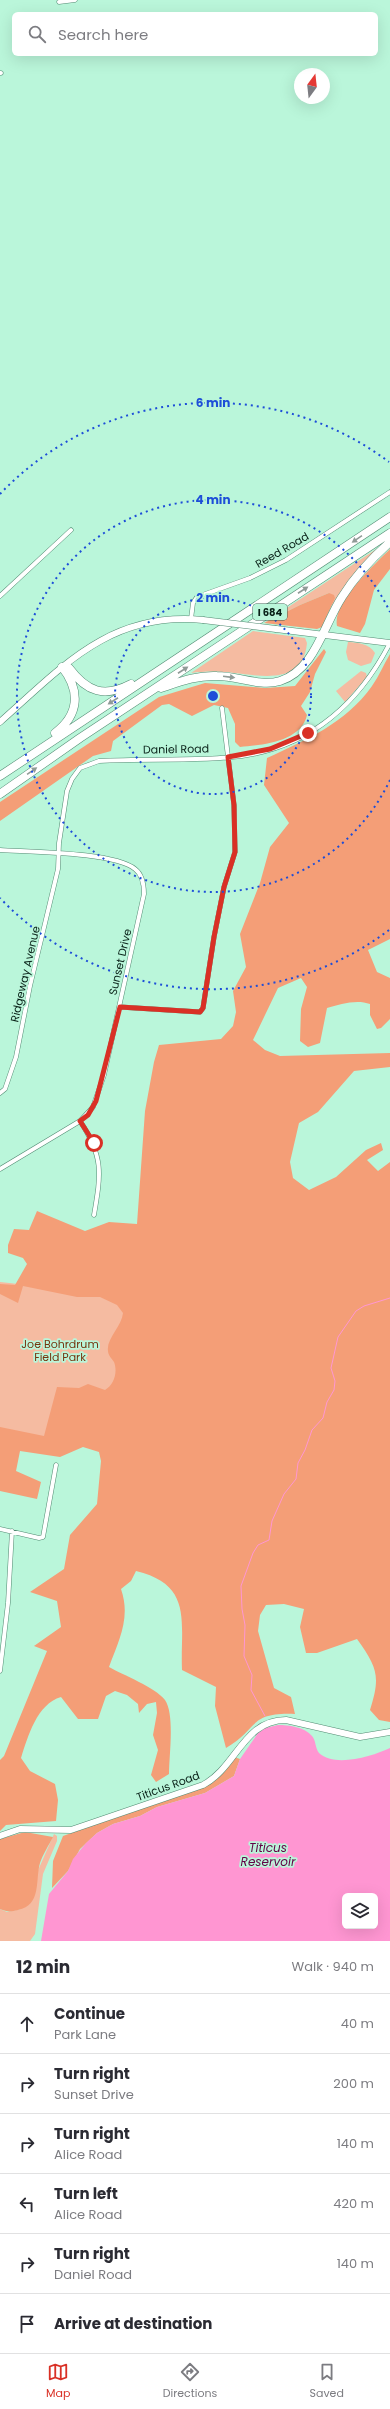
<!DOCTYPE html>
<html lang="en">
<head>
<meta charset="utf-8">
<style>
  :root { --surface:#fff; --page:#f7f7f7; --text:#2b2b33; --muted:#7c7c81; --line:#e1e1e2; --accent:#d93025 }
  body { margin:0; font-family:Poppins,sans-serif; background:var(--page); color:var(--text) }
  .controls { position:absolute; right:12px; bottom:12px; display:grid; overflow:hidden; border-radius:6px; box-shadow:0 4px 16px #0002 }
  .controls button { width:36px; height:36px; display:grid; place-items:center; padding:0; border:0; border-bottom:1px solid var(--line); background:var(--surface); color:var(--text); font:20px sans-serif }
  .compass { position:absolute; left:294px; top:68px; width:36px; height:36px; border-radius:50%; background:var(--surface); box-shadow:0 4px 16px #0002; rotate:15deg }
  .stop { position:absolute; width:12px; height:12px; margin:-9px; border:3px solid #d93025; border-radius:50%; background:#fff }
  .stop.end { background:#d93025; border-color:#fff; box-shadow:0 1px 4px #0008 }
  .list { margin:0; padding:0; list-style:none }
  h2 { display:flex; justify-content:space-between; align-items:center; height:52px; margin:0; padding:0 16px; font-size:17px }
  h2 small { font-size:13px; font-weight:400; color:var(--muted) }
  .list li { display:grid; grid-template-columns:26px 1fr auto; gap:12px; align-items:center; box-sizing:border-box; height:60px; padding:0 16px; border-top:1px solid var(--line) }
  .list b { display:block; font-size:15px; white-space:nowrap }
  .list p { margin:0; font-size:13px; white-space:nowrap; color:var(--muted) }
  .list em { font-size:13px; font-style:normal; color:var(--muted) }
  .icon { flex:none; width:22px; height:22px; fill:none; stroke:currentColor; stroke-width:2; stroke-linecap:round; stroke-linejoin:round }
  .map { position:relative; flex:none; width:390px; height:1941px; overflow:hidden }
  .search { position:absolute; background:var(--surface); box-shadow:0 4px 16px #0002; left:12px; right:12px; top:12px; height:44px; display:flex; align-items:center; gap:10px; box-sizing:border-box; padding:0 14px; border-radius:6px; color:var(--muted); font-size:15px }
  .sheet { height:412px; background:var(--surface) }
  nav { display:flex; justify-content:space-around; align-items:center; box-sizing:border-box; height:56px; border-top:1px solid var(--line); background:var(--surface); font-size:11px; color:var(--muted) }
  nav a { display:grid; justify-items:center; gap:2px }
  nav .on { color:var(--accent) }
  .map>svg:first-child { display:block }
  .green { fill:#f5bba1 }
  .forest { fill:#f49e77 }
  .water { fill:#ff96d2; fill-rule:evenodd }
  .lines { fill:none; stroke-linecap:round; stroke-linejoin:round }
  .stream { stroke:#ff96d2; stroke-width:1 }
  .street-casing { stroke:#538b73; stroke-width:5 }
  .secondary-casing { stroke:#538b73; stroke-width:7 }
  .highway-casing { stroke:#538b73; stroke-width:9 }
  .street { stroke:#fff; stroke-width:4 }
  .secondary { stroke:#fff; stroke-width:6 }
  .highway { stroke:#fff; stroke-width:8 }
  .secondary-bridge-casing { stroke:#538b73; stroke-width:7; stroke-linecap:butt }
  .secondary-bridge { stroke:#fff; stroke-width:6 }
  .oneway { fill:#909b97 }
  .route { stroke:#d93025; stroke-width:5 }
  .ring { fill:none; stroke:#1d4ed8; stroke-width:2; stroke-dasharray:2 4 }
  .labels { text-anchor:middle; stroke-width:3.5; stroke-linejoin:round; paint-order:stroke }
  .shield { fill:#baf6da; stroke:#3d6052; stroke-width:1 }
  .shield-label { font-size:10px; font-weight:bold; fill:#082017 }
  .street-label { font-size:11px; fill:#082017; stroke:#baf6da }
  .park-label { font-size:11px; fill:#76340f; stroke:#baf6da }
  .water-label { font-size:12px; font-style:italic; fill:#630246; stroke:#baf6da }
  .centre { fill:#1d4ed8; stroke:#baf6da; stroke-width:2 }
  .ring-label { font-size:12px; text-anchor:middle; font-weight:bold; fill:#1d4ed8; stroke:#baf6da; stroke-width:3.5; stroke-linejoin:round; paint-order:stroke }
</style>
</head>
<body>
<div class="map">
<svg width="390" height="1941" viewBox="0 0 390 1941">
  <rect width="100%" height="100%" fill="#baf6da"/>
  <path class="green" d="M 384,544 L 333,606 L 329,593 L 300,605 L 264,623 Z
    M 253,631 L 305,638 L 307,643 C 303,685 263,676 234,673 C 220,671 205,671 191,673 Z
    M 348,642 C 358,643 369,643 375,653 L 371,663 L 361,666 L 348,660 L 346,652 Z
    M 361,671 L 366,673 L 367,677 L 345,702 L 336,691 Z
    M 0,1282 L 129,1296 L 108,1445 L 0,1434 Z
    M 54,1834 L 57,1836 L 57,1841 L 43,1874 L 35,1934 L 30,1941 L 0,1941 L 0,1909 L 7,1912 L 21,1909 Z"/>
  <path class="forest" d="M 390,549 L 390,569 L 374,590 L 365,624 L 360,633 L 337,626 C 332,603 375,564 390,549 Z
    M 329,593 L 334,595 L 335,598 L 322,627 L 317,629 L 264,623 L 300,605 Z
    M 324,649 L 326,652 L 315,674 L 310,692 L 301,706 L 307,715 C 301,742 262,745 240,747 L 235,742 L 235,724 L 228,708 L 214,705 L 192,716 L 169,704 L 162,705 L 113,741 L 111,751 L 93,756 L 0,821 L 0,802 L 159,697 L 205,683 L 265,688 L 295,686 Z
    M 390,654 L 390,939 L 368,950 L 377,972 L 390,978 L 390,1019 L 381,1028 L 377,1029 L 370,1015 L 370,1004 C 357,999 340,1004 327,1008 L 320,1043 L 308,1047 L 300,1041 L 301,1009 L 307,987 L 301,978 L 278,988 L 253,1040 L 265,1050 L 280,1056 L 390,1053 L 390,1067 L 354,1071 L 318,1112 L 299,1123 L 290,1162 L 293,1178 L 309,1190 L 336,1177 L 366,1150 L 381,1143 L 383,1150 L 367,1160 L 378,1171 L 390,1162 L 390,1722 L 379,1720 L 370,1710 C 381,1676 377,1667 357,1639 L 317,1653 L 306,1653 L 300,1627 L 304,1609 L 284,1604 L 266,1605 L 260,1615 L 258,1631 L 274,1688 L 291,1697 L 295,1714 C 248,1712 259,1729 226,1748 L 215,1706 L 216,1687 L 182,1670 C 180,1623 194,1585 136,1571 L 131,1581 L 121,1589 C 131,1618 119,1640 109,1667 C 123,1675 155,1687 165,1700 C 175,1715 169,1755 169,1774 L 156,1782 L 151,1775 L 158,1750 L 153,1735 L 157,1713 L 156,1702 L 147,1704 L 139,1713 L 138,1704 L 127,1695 L 115,1691 L 106,1696 L 98,1719 L 78,1719 L 61,1697 C 37,1704 28,1736 21,1758 L 30,1771 L 55,1784 L 58,1800 L 56,1821 L 6,1825 L 0,1831 L 0,1760 L 4,1756 L 47,1651 L 34,1646 L 61,1627 L 57,1601 L 30,1592 L 64,1569 L 70,1535 L 97,1504 L 101,1461 L 99,1452 L 83,1447 L 60,1457 L 20,1451 L 16,1471 L 41,1482 L 37,1499 L 0,1491 L 0,1427 L 44,1436 L 57,1387 L 79,1388 L 88,1384 L 105,1390 C 114,1385 118,1372 114,1362 C 112,1359 108,1355 108,1351 C 106,1339 122,1326 123,1313 L 117,1305 L 100,1297 L 77,1297 L 23,1286 L 18,1303 L 0,1294 L 0,1284 L 15,1285 L 27,1264 L 23,1258 L 8,1253 L 8,1245 L 14,1229 L 29,1230 L 37,1211 L 85,1231 L 109,1222 L 137,1224 L 145,1111 L 154,1062 L 159,1045 L 221,1039 L 233,1026 L 236,1012 L 233,991 L 246,967 L 240,934 L 260,883 L 270,847 L 289,823 L 264,785 L 267,758 C 306,740 346,723 372,686 C 379,676 384,664 390,654 Z
    M 234,1757 L 240,1759 L 234,1776 L 205,1793 L 157,1807 L 140,1816 L 113,1824 L 97,1833 L 80,1849 L 68,1871 L 52,1888 L 53,1861 L 63,1836 L 196,1789 Z
    M 25,1832 L 53,1837 C 49,1845 43,1854 40,1863 C 35,1880 42,1905 18,1910 C 11,1912 7,1912 0,1909 L 0,1839 Z"/>
  <path class="water" d="M 278,1725 C 288,1725 305,1727 312,1736 C 316,1740 315,1748 319,1753 C 335,1768 373,1756 390,1748 L 390,1941 L 41,1941 L 49,1894 L 68,1871 L 73,1859 L 86,1843 L 97,1833 L 113,1824 L 140,1816 L 157,1807 L 205,1793 L 234,1776 L 240,1759 L 258,1733 L 265,1728 ZM 345,1896 L 375,1896 L 375,1926 L 345,1926 Z"/>
  <g class="lines">
    <path class="stream" d="M 265,1716 L 251,1690 L 252,1675 L 244,1656 L 245,1625 L 242,1609 L 241,1586 L 253,1553 L 258,1545 L 269,1540 L 272,1521 L 284,1494 L 296,1479 L 298,1463 L 305,1450 L 312,1430 L 323,1418 L 327,1402 L 334,1390 L 335,1381 L 331,1368 L 338,1337 L 356,1311 L 364,1306 L 390,1298"/>
    <g class="street-casing">
      <path id="street" d="M 59,2 L 75,0
        M 0,73 L 1,73
        M 0,596 L 71,530
        M 191,619 L 193,603 L 197,597 L 250,578 L 286,560 L 390,492
        M 0,850 C 30,852 114,852 135,869 C 143,875 144,885 144,894 L 104,1075 L 93,1107 L 80,1121 L 0,1169
        M 120,1007 L 200,1012 L 203,1008 L 214,937 L 224,887 L 235,852 L 234,805 L 222,708
        M 0,1093 L 5,1089 L 16,1057 L 30,986 L 58,869 L 59,843 L 67,791 L 72,779 L 80,768 L 99,761 C 146,758 195,762 242,756 C 311,746 359,703 390,643
        M 80,1121 C 104,1157 101,1174 94,1215
        M 0,1529 L 39,1538 L 43,1537 L 56,1465
        M 0,1671 L 8,1603 L 12,1531"/>
    </g>
    <g class="secondary-casing">
      <path id="secondary" d="M 276,629 L 390,643
        M 0,722 C 63,666 111,611 203,620
        M 0,1836 L 20,1829 L 71,1830 L 203,1785 C 237,1767 243,1720 286,1720 L 360,1737 L 390,1732"/>
    </g>
    <g class="highway-casing">
      <path id="highway" d="M 69,668 C 87,692 104,698 131,684
        M 161,688 C 179,682 197,675 217,676 C 238,676 260,687 280,681 C 315,670 324,624 342,597 C 355,576 372,558 390,542
        M 55,733 C 79,715 81,691 62,667
        M 0,776 L 390,517
        M 0,794 L 80,738 L 390,533"/>
    </g>
    <use href="#street" class="street"/>
    <use href="#secondary" class="secondary"/>
    <use href="#highway" class="highway"/>
    <g class="secondary-bridge-casing">
      <path id="secondary-bridge" d="M 203,620 L 276,629"/>
    </g>
    <use href="#secondary-bridge" class="secondary-bridge"/>
  </g>
  <defs><path id="oneway-solid" d="M-6-.8H1V-3.2L6.5 0L1 3.2V.8H-6Z"/></defs>
  <g class="oneway">
    <use href="#oneway-solid" transform="translate(357 539) rotate(146)"/>
    <use href="#oneway-solid" transform="translate(303 590) rotate(-33)"/>
    <use href="#oneway-solid" transform="translate(183 670) rotate(-33)"/>
    <use href="#oneway-solid" transform="translate(229 677) rotate(7)"/>
    <use href="#oneway-solid" transform="translate(113 701) rotate(147)"/>
    <use href="#oneway-solid" transform="translate(32 771) rotate(-35)"/>
  </g>
  <g class="lines">
    <path class="route" d="M 94,1143 L 80,1121 L 88,1115 L 96,1101 L 120,1007 L 200,1012 L 203,1008 L 214,937 L 224,887 L 235,852 L 234,805 L 228,757 L 270,749 L 308,733"/>
  </g>
  <g class="ring">
    <circle cx="213" cy="696" r="98"/>
    <path d="M390 780A196 196 0 1 1 390 612"/>
    <path d="M389 930A293 293 0 0 1 0 898M0 494A293 293 0 0 1 389 462"/>
  </g>
  <g class="labels">
    <rect class="shield" x="253" y="604" width="34" height="16" rx="3"/>
    <g class="shield-label">
      <text x="270" y="616">I 684</text>
    </g>
    <g class="street-label">
      <text transform="translate(282 550) rotate(-30)" y="4">Reed Road</text>
      <text transform="translate(176 749) rotate(-1)" y="4">Daniel Road</text>
      <text transform="translate(120 962) rotate(-77)" y="4">Sunset Drive</text>
      <text transform="translate(25 974) rotate(-77)" y="4">Ridgeway Avenue</text>
      <text transform="translate(168 1786) rotate(-20)" y="4">Titicus Road</text>
    </g>
    <g class="park-label">
      <text x="60" y="1348">Joe Bohrdrum<tspan x="60" dy="13">Field Park</tspan></text>
    </g>
    <g class="water-label">
      <text x="268" y="1852">Titicus<tspan x="268" dy="14">Reservoir</tspan></text>
    </g>
  </g>
  <circle cx="213" cy="696" r="6" class="centre"/>
  <g class="ring-label">
    <text x="213" y="407">6 min</text>
    <text x="213" y="504">4 min</text>
    <text x="213" y="602">2 min</text>
  </g>
</svg>
<div class="controls">
<button><svg class="icon" aria-label="layers" viewBox="0 0 24 24"><path d="M12 4l9 5-9 5-9-5zM3 14l9 5 9-5"/></svg></button>
</div>
<svg class="compass" viewBox="-18 -18 36 36"><path d="M0-13l5 13h-10z" fill="#e53935"/><path d="M0 13l5-13h-10z" fill="#7c7c81"/></svg>
<div class="stop" style="left:94px;top:1143px"></div>
<div class="stop end" style="left:308px;top:733px"></div>
<div class="search"><svg class="icon" aria-label="search" viewBox="0 0 24 24"><circle cx="10" cy="10" r="6"/><path d="M15 15l6 6"/></svg>Search here</div>
</div>
<section class="sheet">
<h2>12 min<small>Walk · 940 m</small></h2>
<ul class="list">
<li><svg class="icon" aria-label="ahead" viewBox="0 0 24 24"><path d="M12 20V5M6 11l6-6 6 6"/></svg><div><b>Continue</b><p>Park Lane</p></div><em>40 m</em></li>
<li><svg class="icon" aria-label="right" viewBox="0 0 24 24"><path d="M7 20v-9h11M14 6l5 5-5 5"/></svg><div><b>Turn right</b><p>Sunset Drive</p></div><em>200 m</em></li>
<li><svg class="icon" aria-label="right" viewBox="0 0 24 24"><path d="M7 20v-9h11M14 6l5 5-5 5"/></svg><div><b>Turn right</b><p>Alice Road</p></div><em>140 m</em></li>
<li><svg class="icon" aria-label="left" viewBox="0 0 24 24"><path d="M17 20v-9H6M10 6l-5 5 5 5"/></svg><div><b>Turn left</b><p>Alice Road</p></div><em>420 m</em></li>
<li><svg class="icon" aria-label="right" viewBox="0 0 24 24"><path d="M7 20v-9h11M14 6l5 5-5 5"/></svg><div><b>Turn right</b><p>Daniel Road</p></div><em>140 m</em></li>
<li><svg class="icon" aria-label="arrive" viewBox="0 0 24 24"><path d="M6 21V4h12l-3 4 3 4H6"/></svg><div><b>Arrive at destination</b></div></li>
</ul>
</section>
<nav>
<a class="on"><svg class="icon" aria-label="map" viewBox="0 0 24 24"><path d="M3 6l6-2 6 2 6-2v14l-6 2-6-2-6 2zM9 4v14M15 6v14"/></svg>Map</a>
<a><svg class="icon" aria-label="directions" viewBox="0 0 24 24"><path d="M12 3l9 9-9 9-9-9zM9 14v-3h6M13 9l2 2-2 2"/></svg>Directions</a>
<a><svg class="icon" aria-label="saved" viewBox="0 0 24 24"><path d="M7 4h10v16l-5-4-5 4z"/></svg>Saved</a>
</nav>
</body>
</html>
